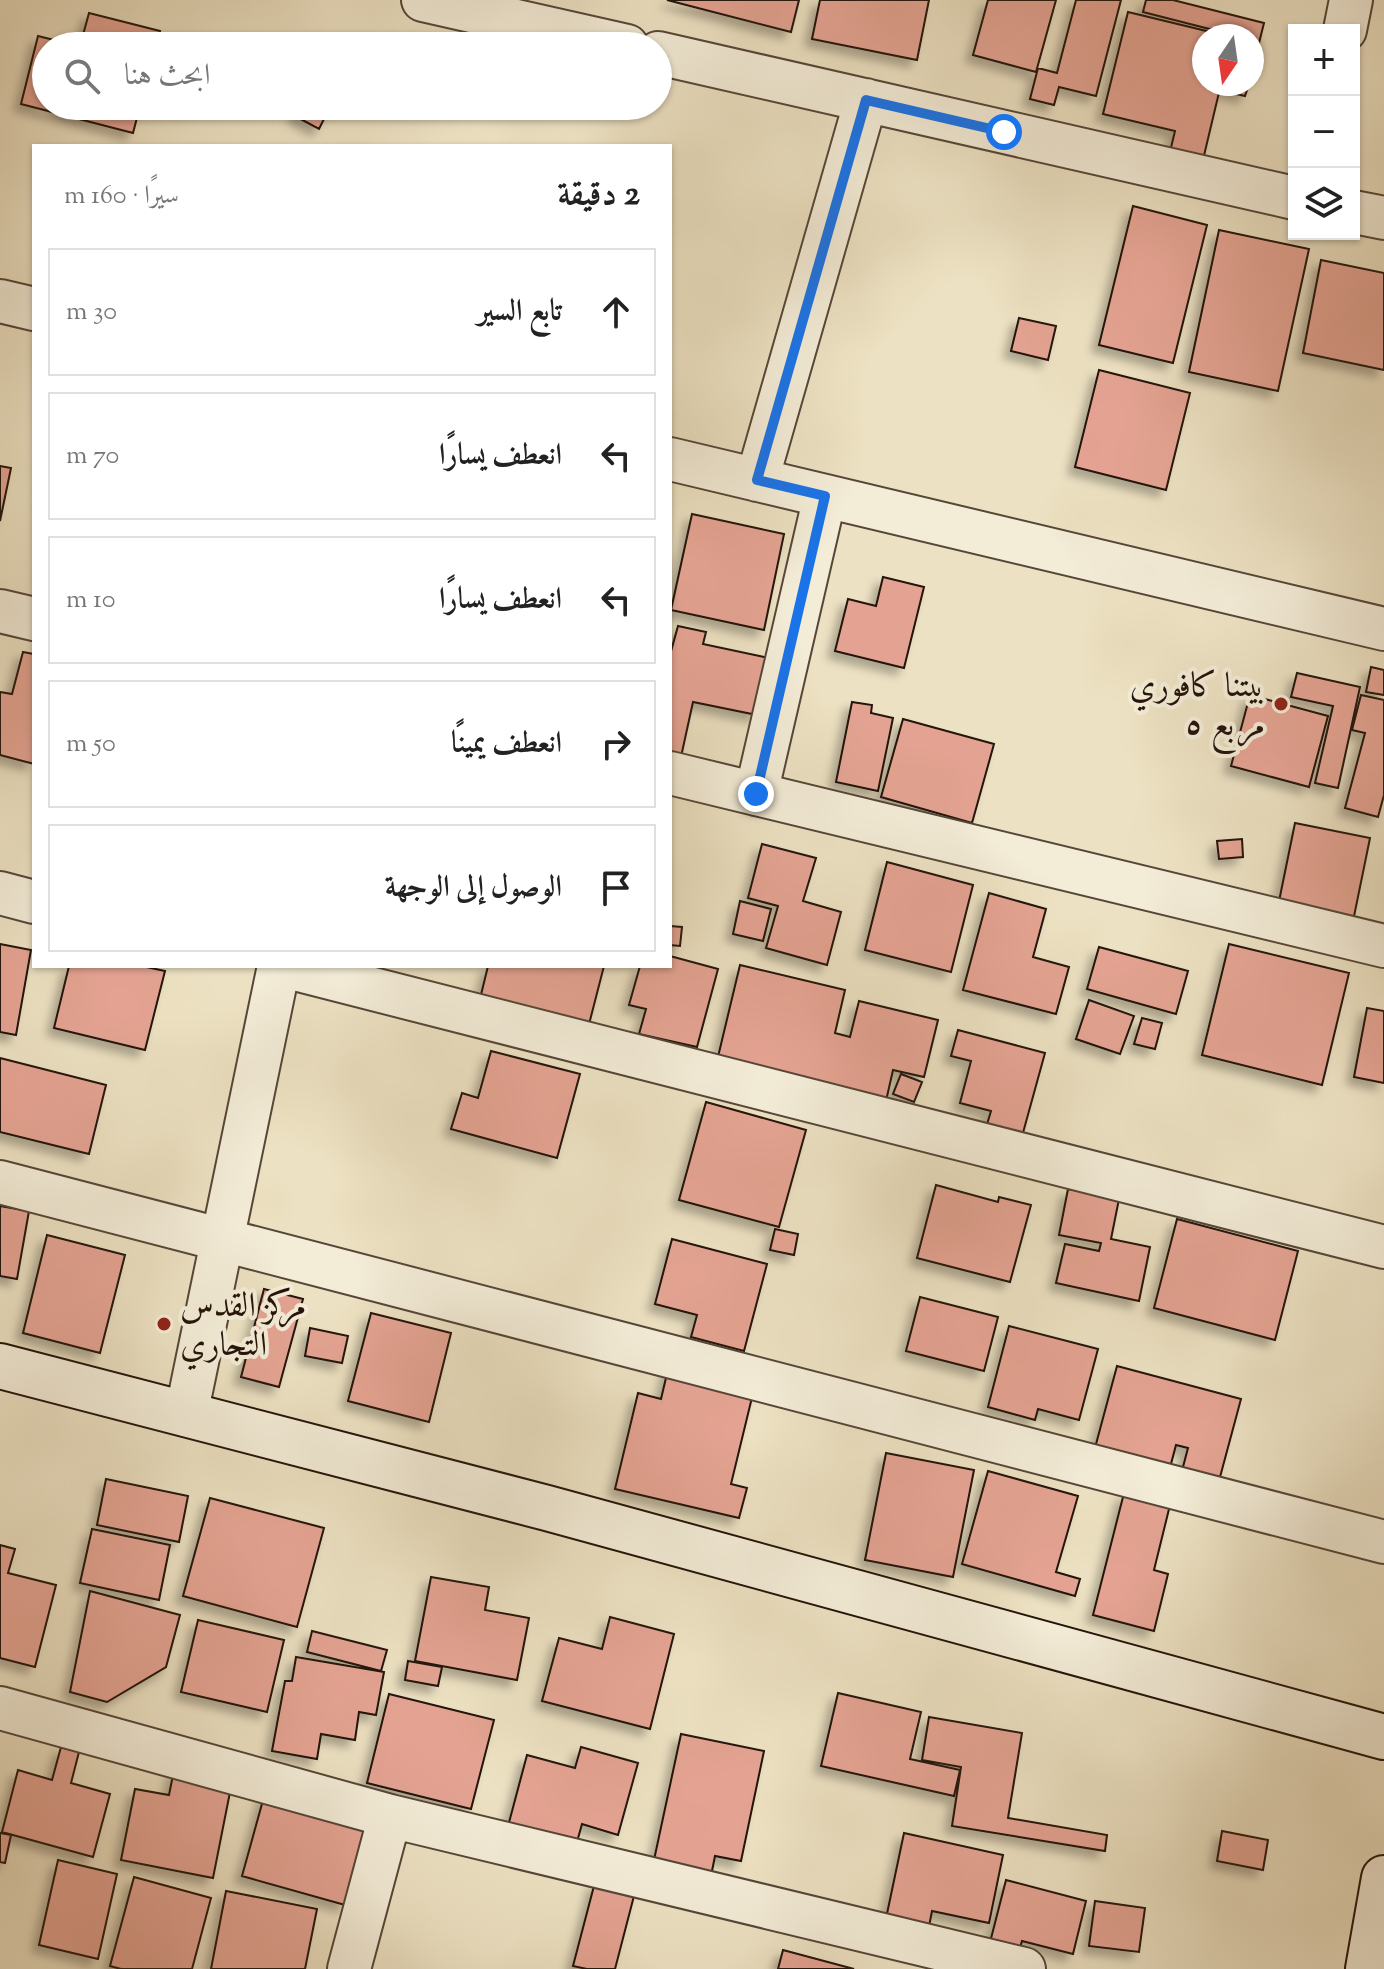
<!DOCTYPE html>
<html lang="ar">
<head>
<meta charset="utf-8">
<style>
  :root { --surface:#fff; --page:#f2f2f2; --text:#222; --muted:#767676; --line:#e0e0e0 }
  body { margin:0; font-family:"Sorts Mill Goudy",Amiri,serif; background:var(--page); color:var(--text); direction:rtl }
  .controls { position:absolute; right:24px; top:24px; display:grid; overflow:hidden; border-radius:0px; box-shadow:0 2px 6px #0004 }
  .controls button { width:72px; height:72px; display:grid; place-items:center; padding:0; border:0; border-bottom:2px solid var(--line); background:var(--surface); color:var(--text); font:40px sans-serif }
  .compass { position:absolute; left:1192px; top:24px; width:72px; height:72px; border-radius:50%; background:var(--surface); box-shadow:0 2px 6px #0004; rotate:193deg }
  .stop { position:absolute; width:24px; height:24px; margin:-18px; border:6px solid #1a73e8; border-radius:50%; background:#fff }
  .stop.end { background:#1a73e8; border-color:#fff; box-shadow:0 2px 8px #0008 }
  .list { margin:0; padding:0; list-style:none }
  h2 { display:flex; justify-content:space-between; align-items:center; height:104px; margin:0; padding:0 32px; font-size:34px }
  h2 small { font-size:26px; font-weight:400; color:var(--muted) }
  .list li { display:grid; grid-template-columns:52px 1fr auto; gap:24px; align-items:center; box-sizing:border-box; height:128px; margin:0 16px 16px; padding:0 16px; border:2px solid var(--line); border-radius:0px }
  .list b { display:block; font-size:30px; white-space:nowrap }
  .list em { font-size:26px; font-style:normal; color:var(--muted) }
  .icon { flex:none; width:44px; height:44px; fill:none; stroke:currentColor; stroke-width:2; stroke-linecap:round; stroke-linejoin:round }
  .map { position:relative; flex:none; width:1384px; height:1969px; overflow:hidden; direction:ltr }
  .search { position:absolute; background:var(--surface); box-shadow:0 2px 6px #0004; left:32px; top:32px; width:640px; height:88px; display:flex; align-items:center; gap:20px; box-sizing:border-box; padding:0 28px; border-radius:44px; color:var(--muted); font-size:30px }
  .panel { position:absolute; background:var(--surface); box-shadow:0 2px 6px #0004; left:32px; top:144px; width:640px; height:824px; border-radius:0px; direction:rtl }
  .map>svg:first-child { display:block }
  .building { fill:#e4a392; stroke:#241309; stroke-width:2; filter:url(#shadow) }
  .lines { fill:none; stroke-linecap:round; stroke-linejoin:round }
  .street-casing { stroke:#564637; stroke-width:46 }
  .secondary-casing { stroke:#241309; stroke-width:48 }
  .street { stroke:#f3ecd7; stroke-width:42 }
  .secondary { stroke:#f3ecd7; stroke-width:44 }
  .route { stroke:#1a73e8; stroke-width:10 }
  .poi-dot { fill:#8f2418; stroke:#f3ecd7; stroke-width:3 }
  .labels { text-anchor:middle; stroke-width:8; stroke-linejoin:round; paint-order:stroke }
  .poi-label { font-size:34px; fill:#241309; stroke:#f3ecd7; text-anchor:end }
</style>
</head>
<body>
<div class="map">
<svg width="1384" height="1969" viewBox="0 0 1384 1969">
  <defs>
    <filter id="shadow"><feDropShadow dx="-7" dy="7" stdDeviation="4" flood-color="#0004"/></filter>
  </defs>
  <rect width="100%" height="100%" fill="#ece1c2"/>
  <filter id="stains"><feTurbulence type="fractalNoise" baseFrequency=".0025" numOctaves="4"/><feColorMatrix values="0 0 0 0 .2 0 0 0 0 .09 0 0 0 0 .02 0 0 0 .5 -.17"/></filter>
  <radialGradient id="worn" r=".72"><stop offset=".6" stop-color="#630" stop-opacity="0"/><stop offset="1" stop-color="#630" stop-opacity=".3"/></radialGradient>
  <path class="building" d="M 667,0 L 799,0 L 791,32 Z
    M 820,0 L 929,0 L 917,60 L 812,39 Z
    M 988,0 L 1056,0 L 1036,72 L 973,55 Z
    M 1076,0 L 1121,0 L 1096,96 L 1059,87 L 1054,105 L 1030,99 L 1038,68 L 1057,73 Z
    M 1146,0 L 1173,0 L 1264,23 L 1252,71 L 1252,36 L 1237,36 L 1143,12 Z
    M 1128,12 L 1227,36 L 1204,36 L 1204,84 L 1221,84 L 1202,164 L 1169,156 L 1175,131 L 1103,114 Z
    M 89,13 L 160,31 L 156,46 L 80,46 Z
    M 38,36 L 78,46 L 46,46 L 46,106 L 140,106 L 133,133 L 21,104 Z
    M 1225,84 L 1249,84 L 1245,96 L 1223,91 Z
    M 301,106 L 323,106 L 329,109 L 319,129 L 295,116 Z
    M 1133,206 L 1207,225 L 1173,363 L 1099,345 Z
    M 1219,230 L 1309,249 L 1278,391 L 1189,372 Z
    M 1321,260 L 1384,273 L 1384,370 L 1303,353 Z
    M 1019,318 L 1056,326 L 1048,360 L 1011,351 Z
    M 1099,370 L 1190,393 L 1166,490 L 1075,467 Z
    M 0,466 L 11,468 L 0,521 Z
    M 692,514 L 784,534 L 764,630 L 671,610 Z
    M 883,577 L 924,587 L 904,668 L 835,651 L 848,599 L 876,606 Z
    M 678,626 L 706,632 L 703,644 L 769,658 L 757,715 L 693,702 L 679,766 L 670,764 L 670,655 Z
    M 23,652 L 34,654 L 34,764 L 0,755 L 0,692 L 12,694 Z
    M 1371,667 L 1384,670 L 1384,695 L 1366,692 Z
    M 1297,673 L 1360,687 L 1338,788 L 1315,783 L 1333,706 L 1291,697 Z
    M 1250,695 L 1328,716 L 1309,787 L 1231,766 Z
    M 1361,695 L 1384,700 L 1384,795 L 1378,817 L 1345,808 L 1365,733 L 1352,730 Z
    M 852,702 L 872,705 L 871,713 L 893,718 L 878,791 L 836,782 Z
    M 903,719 L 994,744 L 972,823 L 881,797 Z
    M 1295,823 L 1370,838 L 1351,931 L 1276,916 Z
    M 1242,839 L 1243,857 L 1219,859 L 1217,841 Z
    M 762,844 L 816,858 L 803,901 L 841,912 L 827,965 L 766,948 L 778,906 L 748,898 Z
    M 887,862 L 973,885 L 951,972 L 865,950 Z
    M 989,893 L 1046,909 L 1033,957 L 1069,967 L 1056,1014 L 963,990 Z
    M 740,901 L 771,909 L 763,941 L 733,934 Z
    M 670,926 L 682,927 L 680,946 L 670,945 Z
    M 0,944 L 31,950 L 16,1035 L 0,1032 Z
    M 1229,944 L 1349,973 L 1322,1085 L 1202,1055 Z
    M 1099,947 L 1188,971 L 1176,1014 L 1087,989 Z
    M 670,956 L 718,969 L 697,1047 L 639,1034 L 646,1009 L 629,1005 L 640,966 L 670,966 Z
    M 740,965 L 845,990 L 835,1033 L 850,1037 L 859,1001 L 938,1020 L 924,1077 L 893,1070 L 886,1101 L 717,1061 Z
    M 69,966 L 142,966 L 165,971 L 145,1050 L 54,1028 Z
    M 488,966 L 604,966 L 587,1032 L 479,1003 Z
    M 1089,1000 L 1134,1016 L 1120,1054 L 1076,1039 Z
    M 1367,1008 L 1384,1011 L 1384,1083 L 1354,1077 Z
    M 1142,1018 L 1162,1023 L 1155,1049 L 1134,1044 Z
    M 958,1030 L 1045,1053 L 1021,1140 L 985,1131 L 991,1111 L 960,1103 L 971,1061 L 951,1056 Z
    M 491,1051 L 580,1074 L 557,1158 L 451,1129 L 462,1093 L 478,1098 Z
    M 0,1058 L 106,1085 L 89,1154 L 0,1132 Z
    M 901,1074 L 922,1082 L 914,1102 L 893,1094 Z
    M 706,1102 L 806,1130 L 779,1227 L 679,1200 Z
    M 936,1185 L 998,1202 L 999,1197 L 1031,1205 L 1010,1282 L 917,1258 Z
    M 1068,1189 L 1119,1199 L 1111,1239 L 1150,1247 L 1139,1301 L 1056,1283 L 1065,1244 L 1099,1251 L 1101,1243 L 1059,1235 Z
    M 0,1206 L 29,1211 L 17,1279 L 0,1276 Z
    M 1177,1219 L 1298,1251 L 1275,1340 L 1154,1308 Z
    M 775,1229 L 798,1234 L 794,1255 L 770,1250 Z
    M 47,1235 L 125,1255 L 100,1353 L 23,1333 Z
    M 672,1239 L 767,1264 L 744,1351 L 691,1337 L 697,1315 L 655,1304 Z
    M 264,1289 L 303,1299 L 279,1387 L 241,1377 Z
    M 920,1297 L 998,1317 L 984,1371 L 906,1351 Z
    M 371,1313 L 451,1333 L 429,1422 L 348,1401 Z
    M 1009,1326 L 1098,1349 L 1079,1420 L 1038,1409 L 1035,1420 L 988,1407 Z
    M 310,1328 L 348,1336 L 342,1363 L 305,1356 Z
    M 669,1365 L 755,1385 L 731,1484 L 747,1488 L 739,1518 L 615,1489 L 638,1393 L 661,1399 Z
    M 1117,1366 L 1241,1399 L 1216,1492 L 1179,1482 L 1188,1448 L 1176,1445 L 1167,1479 L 1092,1459 Z
    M 886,1453 L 974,1470 L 953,1577 L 865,1560 Z
    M 988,1471 L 1078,1496 L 1056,1572 L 1080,1579 L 1075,1596 L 962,1564 Z
    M 106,1479 L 188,1496 L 179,1542 L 97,1525 Z
    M 1124,1493 L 1170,1505 L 1154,1570 L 1168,1574 L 1154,1631 L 1093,1615 Z
    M 210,1498 L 324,1528 L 297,1627 L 183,1596 Z
    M 92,1529 L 170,1545 L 159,1600 L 80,1583 Z
    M 0,1545 L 15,1549 L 8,1573 L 56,1585 L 35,1667 L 0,1658 Z
    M 431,1577 L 489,1587 L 485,1610 L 529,1618 L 517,1680 L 415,1661 Z
    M 90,1591 L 180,1615 L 166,1667 L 107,1702 L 70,1692 Z
    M 610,1617 L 674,1634 L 650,1729 L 542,1701 L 559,1638 L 602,1649 Z
    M 198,1620 L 284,1640 L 267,1712 L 181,1692 Z
    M 312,1631 L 387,1650 L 381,1671 L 307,1652 Z
    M 296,1657 L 384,1672 L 376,1715 L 359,1712 L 355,1740 L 321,1734 L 317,1759 L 272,1751 L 285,1681 L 292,1681 Z
    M 408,1661 L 442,1667 L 438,1686 L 405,1680 Z
    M 838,1693 L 921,1712 L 910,1759 L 960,1770 L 954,1796 L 821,1766 Z
    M 389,1694 L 494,1720 L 471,1809 L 367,1783 Z
    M 929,1717 L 1022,1733 L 1008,1818 L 1107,1835 L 1105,1851 L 952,1826 L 961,1767 L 922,1760 Z
    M 681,1734 L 764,1751 L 741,1861 L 715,1856 L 709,1886 L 651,1874 Z
    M 61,1747 L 79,1752 L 71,1783 L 110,1794 L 93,1857 L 2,1832 L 18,1770 L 52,1780 Z
    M 581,1747 L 638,1763 L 618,1835 L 582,1824 L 575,1849 L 507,1830 L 527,1755 L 575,1768 Z
    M 174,1770 L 232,1782 L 213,1878 L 121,1860 L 135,1789 L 169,1795 Z
    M 265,1793 L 368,1821 L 345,1905 L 242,1876 Z
    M 1222,1831 L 1268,1840 L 1263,1870 L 1217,1861 Z
    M 0,1833 L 11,1835 L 5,1863 L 0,1862 Z
    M 904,1833 L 1003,1855 L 989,1923 L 932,1911 L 927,1937 L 884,1928 Z
    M 58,1860 L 117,1874 L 98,1959 L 39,1945 Z
    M 134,1877 L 211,1898 L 192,1969 L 121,1969 L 110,1966 Z
    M 1006,1880 L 1086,1901 L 1073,1954 L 1022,1941 L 1015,1965 L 986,1958 Z
    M 595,1882 L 635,1892 L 615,1969 L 587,1969 L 573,1966 Z
    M 226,1891 L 317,1909 L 305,1969 L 211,1969 Z
    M 1095,1901 L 1145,1908 L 1139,1952 L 1089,1946 Z
    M 783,1950 L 854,1969 L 778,1969 Z"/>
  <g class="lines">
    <g class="street-casing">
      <path id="street" d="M 423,0 L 627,46
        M 1345,30 L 1351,0
        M 658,53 L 1294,198
        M 1354,212 L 1384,218
        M 0,301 L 34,309
        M 670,459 L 1384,629
        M 757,480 L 866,100
        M 0,611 L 34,619
        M 670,773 L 1384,946
        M 756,794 L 825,496
        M 0,893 L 34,902
        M 283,966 L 1384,1247
        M 0,1182 L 1384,1542
        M 186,1415 L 279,966
        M 0,1708 L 390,1816 L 1024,1969
        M 349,1969 L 390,1816"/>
    </g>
    <g class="secondary-casing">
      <path id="secondary" d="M 0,1366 L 547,1508 L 1384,1737
        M 1368,1969 L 1384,1878"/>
    </g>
    <use href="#street" class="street"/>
    <use href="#secondary" class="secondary"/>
  </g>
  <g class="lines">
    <path class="route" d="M 756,794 L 825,496 L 757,480 L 866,100 L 1004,132"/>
  </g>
  <g class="poi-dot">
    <circle cx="1281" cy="704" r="8"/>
    <circle cx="164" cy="1324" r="8"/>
  </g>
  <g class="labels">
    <g class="poi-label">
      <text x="1265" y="696">بيتنا كافوري<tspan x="1265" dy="39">مربع ٥</tspan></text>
      <text x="180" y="1316" text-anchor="start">مركز القدس<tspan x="180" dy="39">التجاري</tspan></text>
    </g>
  </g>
  <rect width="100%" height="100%" filter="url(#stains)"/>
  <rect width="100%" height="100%" fill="url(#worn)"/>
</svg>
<div class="controls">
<button>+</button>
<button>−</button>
<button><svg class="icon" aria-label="layers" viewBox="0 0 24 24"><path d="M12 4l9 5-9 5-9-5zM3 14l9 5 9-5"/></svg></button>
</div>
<svg class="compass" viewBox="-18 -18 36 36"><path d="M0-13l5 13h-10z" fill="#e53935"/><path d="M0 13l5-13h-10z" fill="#767676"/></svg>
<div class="stop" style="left:1004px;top:132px"></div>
<div class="stop end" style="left:756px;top:794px"></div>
<div class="search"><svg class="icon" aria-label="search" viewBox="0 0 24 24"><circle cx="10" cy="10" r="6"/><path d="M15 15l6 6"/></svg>ابحث هنا</div>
<section class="panel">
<h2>2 دقيقة<small>سيرًا · 160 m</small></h2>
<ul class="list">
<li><svg class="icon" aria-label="ahead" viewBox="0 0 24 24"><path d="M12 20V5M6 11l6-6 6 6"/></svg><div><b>تابع السير</b></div><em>30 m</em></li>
<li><svg class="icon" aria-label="left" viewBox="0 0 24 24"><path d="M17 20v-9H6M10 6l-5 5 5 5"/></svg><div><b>انعطف يسارًا</b></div><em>70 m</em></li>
<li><svg class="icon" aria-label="left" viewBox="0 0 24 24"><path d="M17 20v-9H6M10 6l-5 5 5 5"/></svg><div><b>انعطف يسارًا</b></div><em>10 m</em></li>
<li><svg class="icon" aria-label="right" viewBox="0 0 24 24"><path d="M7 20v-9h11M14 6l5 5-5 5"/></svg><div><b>انعطف يمينًا</b></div><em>50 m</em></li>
<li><svg class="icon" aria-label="arrive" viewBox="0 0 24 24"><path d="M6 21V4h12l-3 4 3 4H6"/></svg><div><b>الوصول إلى الوجهة</b></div></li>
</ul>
</section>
</div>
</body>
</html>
